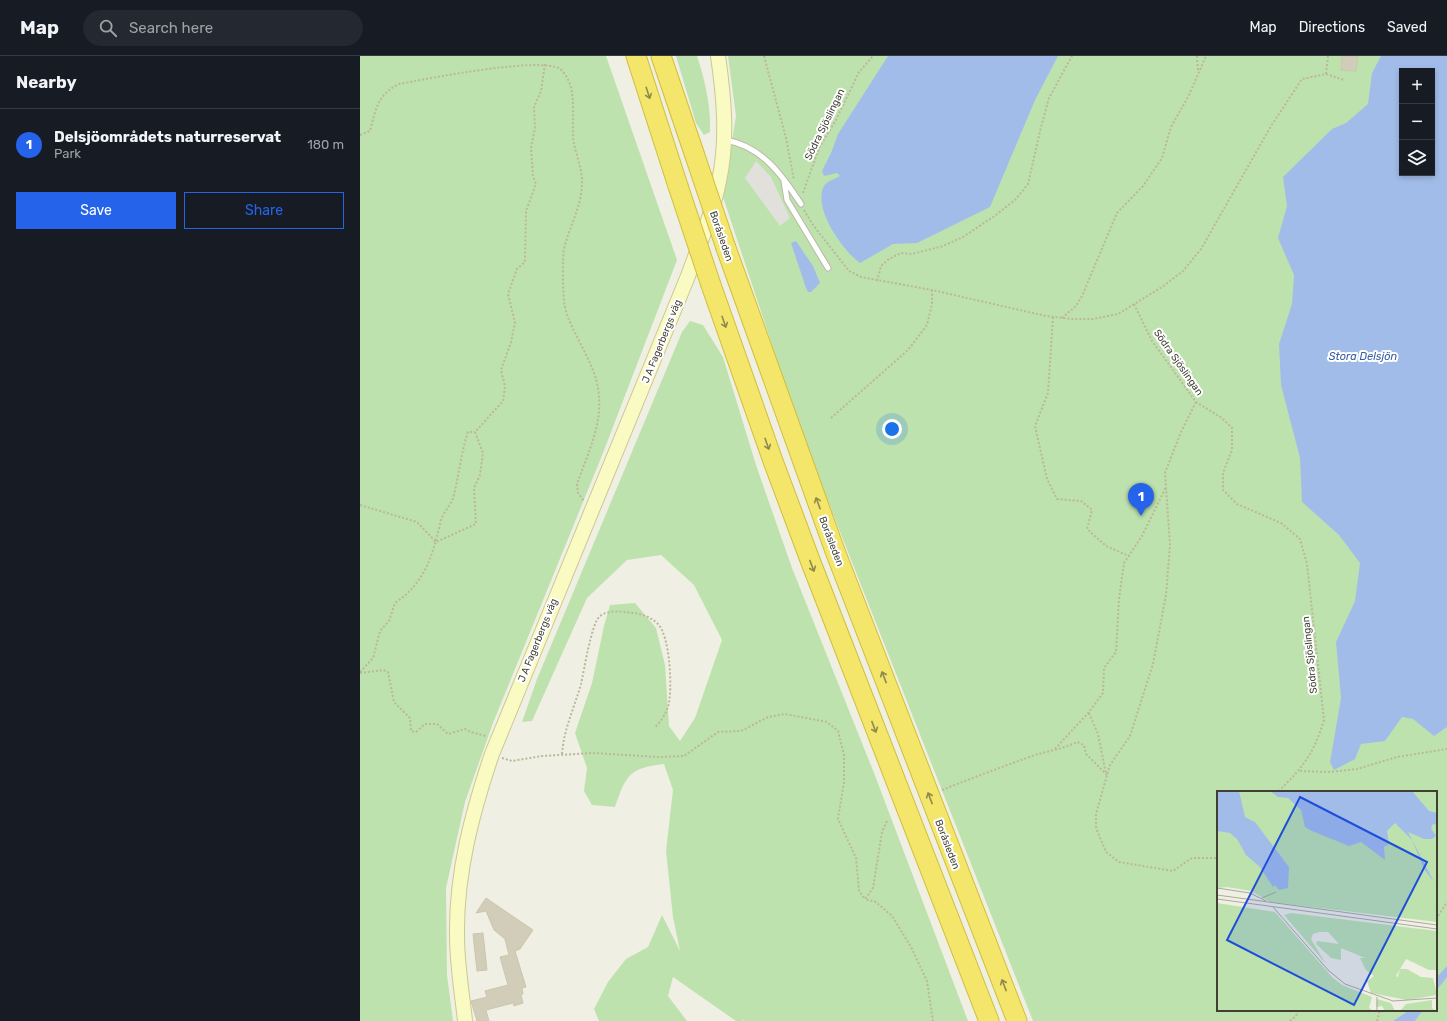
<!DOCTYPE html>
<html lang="en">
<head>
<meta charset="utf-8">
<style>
  :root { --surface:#171b24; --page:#242831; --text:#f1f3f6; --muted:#9ea1a6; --line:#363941; --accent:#2563eb }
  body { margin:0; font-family:Rubik,sans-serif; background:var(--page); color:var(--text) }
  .controls { position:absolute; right:12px; top:12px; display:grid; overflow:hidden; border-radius:0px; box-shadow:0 2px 6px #0003 }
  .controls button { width:36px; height:36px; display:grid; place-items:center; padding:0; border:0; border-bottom:1px solid var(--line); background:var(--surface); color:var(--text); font:20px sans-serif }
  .you { position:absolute; left:532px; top:373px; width:14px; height:14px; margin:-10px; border:3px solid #fff; border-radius:50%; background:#1a73e8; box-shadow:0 0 0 6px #1a73e833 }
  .badge { display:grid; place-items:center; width:26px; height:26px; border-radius:50%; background:var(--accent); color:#fff; font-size:13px; font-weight:700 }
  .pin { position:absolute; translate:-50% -33px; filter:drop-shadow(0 1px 2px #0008) }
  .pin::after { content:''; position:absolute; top:21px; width:14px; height:12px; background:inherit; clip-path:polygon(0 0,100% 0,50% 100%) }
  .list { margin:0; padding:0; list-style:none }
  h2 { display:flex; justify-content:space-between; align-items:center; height:52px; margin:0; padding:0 16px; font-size:17px }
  h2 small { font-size:13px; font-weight:400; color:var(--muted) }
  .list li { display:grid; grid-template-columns:26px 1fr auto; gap:12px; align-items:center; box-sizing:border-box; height:72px; padding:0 16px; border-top:1px solid var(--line) }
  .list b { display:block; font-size:15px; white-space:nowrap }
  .list p { margin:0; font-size:13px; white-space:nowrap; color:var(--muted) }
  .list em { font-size:13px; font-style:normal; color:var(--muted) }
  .actions { display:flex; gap:8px; padding:12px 16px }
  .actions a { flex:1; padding:9px 0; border:1px solid var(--accent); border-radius:0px; text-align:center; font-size:14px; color:var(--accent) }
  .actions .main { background:var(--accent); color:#fff }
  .icon { flex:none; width:22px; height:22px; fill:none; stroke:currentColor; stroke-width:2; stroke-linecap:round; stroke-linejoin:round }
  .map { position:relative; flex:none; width:1087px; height:965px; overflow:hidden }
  header { display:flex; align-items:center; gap:24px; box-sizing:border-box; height:56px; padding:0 20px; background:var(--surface); border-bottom:1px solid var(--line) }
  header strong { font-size:19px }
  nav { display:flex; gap:22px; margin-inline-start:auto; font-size:14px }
  .search { width:280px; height:36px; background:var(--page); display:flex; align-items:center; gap:10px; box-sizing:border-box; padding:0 14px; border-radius:22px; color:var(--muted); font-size:15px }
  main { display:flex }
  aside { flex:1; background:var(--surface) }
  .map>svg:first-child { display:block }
  .green { fill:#bee2ae; fill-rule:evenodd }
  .parking { fill:#e1e0db }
  .water { fill:#a2bcea; fill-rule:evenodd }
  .building { fill:#d1cdb9; stroke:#cbc6ad }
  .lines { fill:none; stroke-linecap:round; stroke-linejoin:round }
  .lane-casing { stroke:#bbb9a7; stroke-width:7 }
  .secondary-casing { stroke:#cac993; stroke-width:16 }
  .highway-casing { stroke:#d1be3c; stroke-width:21 }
  .path { stroke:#bbb799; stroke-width:2; stroke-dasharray:2 2; stroke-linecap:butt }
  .lane { stroke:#fff; stroke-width:5 }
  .secondary { stroke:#fafac3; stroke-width:14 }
  .highway { stroke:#f3e66b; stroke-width:19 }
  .highway-bridge-casing { stroke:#d1be3c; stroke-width:21; stroke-linecap:butt }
  .highway-bridge { stroke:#f3e66b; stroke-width:19 }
  .oneway { stroke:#918a4d }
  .labels { text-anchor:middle; stroke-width:4; stroke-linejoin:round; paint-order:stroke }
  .street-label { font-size:10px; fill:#413f34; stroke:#fff }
  .water-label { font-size:11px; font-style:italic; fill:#365ba4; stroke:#fff }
  .inset-road { fill:none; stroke:#aaa99d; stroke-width:1 }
  .view { fill:#1d4ed8; fill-opacity:0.15; stroke:#1d4ed8; stroke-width:2 }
  .inset-edge { fill:none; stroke:#413f34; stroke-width:2 }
</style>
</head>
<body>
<header>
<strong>Map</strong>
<div class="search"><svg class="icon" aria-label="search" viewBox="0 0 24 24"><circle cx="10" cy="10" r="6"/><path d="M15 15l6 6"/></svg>Search here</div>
<nav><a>Map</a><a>Directions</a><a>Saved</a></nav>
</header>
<main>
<aside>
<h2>Nearby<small></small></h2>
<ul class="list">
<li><span class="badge">1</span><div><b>Delsjöområdets naturreservat</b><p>Park</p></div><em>180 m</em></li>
</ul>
<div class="actions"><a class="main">Save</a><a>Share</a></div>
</aside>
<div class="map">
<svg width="1087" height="965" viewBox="0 0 1087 965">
  <rect width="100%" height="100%" fill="#f0efe3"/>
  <path class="green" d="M 0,0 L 246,0 L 317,204 L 243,397 L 133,667 L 105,746 L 86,832 L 87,919 L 93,965 L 0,965 Z
    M 316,0 L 337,0 C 345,24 351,50 350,76 L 344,79 L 336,67 Z
    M 368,0 L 1087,0 L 1087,965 L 673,965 L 443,382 L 363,141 L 376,60 ZM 1042,15 L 1072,15 L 1072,117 L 1042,117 ZM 858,736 L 1076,736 L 1076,954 L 858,954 Z
    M 330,265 L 343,269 L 363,301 L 396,409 L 432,512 L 514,717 L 608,965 L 383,965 L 385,962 L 382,965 L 376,965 L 313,921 L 308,940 L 327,965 L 239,965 L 234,953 L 248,926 L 266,903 L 288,891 L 302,859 L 320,895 L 313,861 L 306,795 L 313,734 L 304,708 C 269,712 266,719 255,751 L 232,749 L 224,735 L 227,712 L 215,677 L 232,627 L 244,570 L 250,549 L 275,547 L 296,572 L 305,609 L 309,670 L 320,685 L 335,662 L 362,584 L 334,529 L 301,499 L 267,504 L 227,542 L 172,665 L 162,666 L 177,623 L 322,276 Z"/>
  <path class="parking" d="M 396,105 L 411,121 L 430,162 L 420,170 L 385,122 Z"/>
  <path class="water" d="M 528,0 L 698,0 L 675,44 L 630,151 L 557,187 L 533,188 L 500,207 C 483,195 452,152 464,130 C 467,125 475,123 480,120 L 477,117 L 464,120 L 462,115 L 471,97 L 478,78 Z
    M 1021,0 L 1087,0 L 1087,671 L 1074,680 L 1053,663 L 1042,661 L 1025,685 L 1001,688 L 995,703 L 974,714 L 970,706 L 981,642 L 976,586 L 995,545 L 1000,507 L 979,479 L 942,446 L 940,402 L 921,329 L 919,288 L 932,248 L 934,219 L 918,182 L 927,150 L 923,121 L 972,73 L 986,67 L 1008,48 L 1012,17 ZM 1042,15 L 1072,15 L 1072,117 L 1042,117 Z
    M 436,185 L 453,210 L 460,227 L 451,236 L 448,236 L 446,232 L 431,187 Z
    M 1087,910 L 1087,921 L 1076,935 L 1076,922 Z
    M 1050,954 L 1063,954 L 1055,965 L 1033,965 Z"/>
  <path class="building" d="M 982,0 L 998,0 L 996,15 L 981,14 Z
    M 126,842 L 173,874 L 160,893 L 155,895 L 166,931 L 162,932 L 163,938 L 161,939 L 163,947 L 154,950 L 153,947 L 126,954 L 129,965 L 117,965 L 111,945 L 127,941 L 125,935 L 148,929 L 140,901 L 149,899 L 145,883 L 134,874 L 126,855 L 116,857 Z
    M 123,877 L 127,914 L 117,915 L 113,878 Z"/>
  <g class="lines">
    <g class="lane-casing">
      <path id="lane" d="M 365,84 C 402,90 422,119 441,148
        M 424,125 L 427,144 L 468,212"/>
    </g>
    <g class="secondary-casing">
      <path id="secondary" d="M 105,965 C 102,937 97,908 97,880 C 96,817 112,757 132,698 L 328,220 C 339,189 353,157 359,125 C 368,84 364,41 358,0"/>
    </g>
    <g class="highway-casing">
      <path id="highway" d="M 276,0 L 318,130
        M 301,0 L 334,97
        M 366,192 L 475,495 L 657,965
        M 351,229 L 413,405 L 450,504 L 629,965"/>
    </g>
    <path class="path" d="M 404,0 L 426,82 L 434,124
      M 837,0 L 838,15
      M 966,18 L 968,0
      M 0,79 L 10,75 C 16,53 17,39 39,28 C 66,23 181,0 200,13 C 220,30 210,65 214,88 C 217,101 223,116 222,129 C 221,152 209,171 204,193 C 202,206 203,231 204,245 C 206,264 219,283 227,301 C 252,349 234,381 217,428 L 218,437 L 224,445
      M 443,137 L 459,92 L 476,64 L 499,16 L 513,0
      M 444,154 L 453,169 L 489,215 L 501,221 L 572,234 L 686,260 L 712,263 L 733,263 L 758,258 L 802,231 L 823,215 L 841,193 L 911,70 L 942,23 L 966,18 L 984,24
      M 517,225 L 521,210 L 529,203 L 541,197 L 552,198 L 583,190 L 603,181 L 636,159 L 656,143 L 668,128 L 680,75 L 689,42 L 712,0
      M 774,248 L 792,285 L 836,346 L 862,362 L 872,372 L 872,394 L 863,417 L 863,434 L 877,448 L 921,467 L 940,483 L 947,508 L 964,664 C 953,699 944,710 918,736
      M 693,261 L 688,337 L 675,370 L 687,423 L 697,443 L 721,445 L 732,454 L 727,473 L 746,490 L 769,500
      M 702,262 L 716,250 L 722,240 L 757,157 L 783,130 L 802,102 L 811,71 L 829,39 L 846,0
      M 836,346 L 821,376 L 805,417 L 810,489 L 806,539 L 793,608 L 770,680 L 750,709 L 747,719 L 736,758 L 736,772 L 746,796 L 759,806 L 813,815 L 832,802 L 858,802
      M 471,362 L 548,294 L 567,269 L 572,248 L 572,234
      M 0,449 L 57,466 L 76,486 L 116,468 L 114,432 L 120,419 L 123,397 L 115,376 L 143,345 L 145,330 L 141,314 L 151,286 L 155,267 L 148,238 L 157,213 L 165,206 L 166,155 L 176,128 L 173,120 L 171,92 L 175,72 L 174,51 L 181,35 L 185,8
      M 0,616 L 13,602 L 20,575 L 29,565 L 35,547 C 66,526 73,498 81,464 C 84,455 92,448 94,439 C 99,418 101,397 108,376 L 115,376
      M 0,617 L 23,614 L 28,616 L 34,646 L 50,662 L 51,675 L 56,676 L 65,668 L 77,668 L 88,678 L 105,673 L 111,676 L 126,680
      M 729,657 L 738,678 L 746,718
      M 695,693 L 729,656 L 743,637 L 744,612 L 756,596 L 759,543 L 764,507 L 782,480 L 806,431
      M 202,698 C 204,672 214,653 221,628 C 224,615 231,570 239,561 C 245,555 257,555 265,556 C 277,557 289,559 298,568 C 310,580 313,634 308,651 C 306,657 301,666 295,671
      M 142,702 L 152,705 L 182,700 L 233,697 L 298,701 L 324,700 L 358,676 L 381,675 L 408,661 L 425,658 L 467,666 L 478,675 L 484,699 L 484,726 L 478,763 L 496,802 L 499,835 L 505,843
      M 940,715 L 970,716 L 997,713 L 1037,701 L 1087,693
      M 582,734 C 612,722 642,711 672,700 C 687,695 703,693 717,686 L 724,689 L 726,698 L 747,719
      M 527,765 L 522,776 L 513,832 L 505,843 L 516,846 L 532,860 L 551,891 L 567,925 L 573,965
      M 1076,863 L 1087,846
      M 930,965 L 936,960 L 939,954
      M 1017,965 L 1020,954"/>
    <use href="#lane" class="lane"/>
    <use href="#secondary" class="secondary"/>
    <use href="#highway" class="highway"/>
    <g class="highway-bridge-casing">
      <path id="highway-bridge" d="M 334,97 L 366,192
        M 318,130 L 351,229"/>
    </g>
    <use href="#highway-bridge" class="highway-bridge"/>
  </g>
  <defs><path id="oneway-shaft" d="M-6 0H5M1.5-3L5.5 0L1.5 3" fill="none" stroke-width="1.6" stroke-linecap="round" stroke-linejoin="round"/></defs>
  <g class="oneway">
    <use href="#oneway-shaft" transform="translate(288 37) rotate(72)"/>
    <use href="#oneway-shaft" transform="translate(364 266) rotate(71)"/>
    <use href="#oneway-shaft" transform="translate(407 388) rotate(71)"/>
    <use href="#oneway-shaft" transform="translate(458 447) rotate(-110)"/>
    <use href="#oneway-shaft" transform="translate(452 510) rotate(69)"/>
    <use href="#oneway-shaft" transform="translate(524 621) rotate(-111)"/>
    <use href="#oneway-shaft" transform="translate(514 671) rotate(69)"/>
    <use href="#oneway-shaft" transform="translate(570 742) rotate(-111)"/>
    <use href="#oneway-shaft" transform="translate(644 929) rotate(-111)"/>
  </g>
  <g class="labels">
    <g class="street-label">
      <text transform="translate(464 68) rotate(-64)" y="4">Södra Sjöslingan</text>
      <text transform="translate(362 180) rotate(71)" y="4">Boråsleden</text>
      <text transform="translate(301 285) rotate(-68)" y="4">J A Fagerbergs väg</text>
      <text transform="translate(819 306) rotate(55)" y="4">Södra Sjöslingan</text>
      <text transform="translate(472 485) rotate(69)" y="4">Boråsleden</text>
      <text transform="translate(177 584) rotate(-68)" y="4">J A Fagerbergs väg</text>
      <text transform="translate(949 599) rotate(-96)" y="4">Södra Sjöslingan</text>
      <text transform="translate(588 788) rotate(69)" y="4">Boråsleden</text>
    </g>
    <g class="water-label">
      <text x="1003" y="304">Stora Delsjön</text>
    </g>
  </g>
  <g transform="translate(857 735)">
    <rect width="220" height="220" fill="#f0efe3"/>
    <path d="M 0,0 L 220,0 L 220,131 L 53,111 L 34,100 L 10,96 L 0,97 ZM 0,112 L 58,121 L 115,186 L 125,194 L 155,206 L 152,217 L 156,220 L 0,220 ZM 74,122 L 220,140 L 220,179 L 212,179 L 189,168 L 179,185 L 181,186 L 183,178 L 190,178 L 204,186 L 216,187 L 220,204 L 190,209 L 154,202 L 150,190 L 157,185 L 149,179 L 143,167 L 148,167 L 124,157 L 124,169 L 114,167 L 99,153 L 100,150 L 122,153 L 111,141 L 102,141 L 96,143 L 94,148 L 109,173 L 67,124 ZM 160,208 L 174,212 L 178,220 L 168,220 L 165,215 L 159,216 ZM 215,209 L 215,217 L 219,220 L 183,220 L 189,213 Z" fill="#bee2ae"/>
    <path d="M 0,0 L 22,0 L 28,26 L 38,31 L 72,76 L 71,97 L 62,99 L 58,94 L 56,96 L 43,76 L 29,64 L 20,48 L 13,42 L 0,40 ZM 53,0 L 195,0 L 212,20 L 220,22 L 220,34 L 216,33 L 214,37 L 219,45 L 215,48 L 207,48 L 191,41 L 217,91 L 207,78 L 195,49 L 178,32 L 170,40 L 172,53 L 167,56 L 168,69 L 144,51 L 132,55 L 95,40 L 88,36 L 84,19 L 71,7 L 61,6 Z" fill="#a2bcea"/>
    <path class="inset-road" d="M 0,97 L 33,102 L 49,110M 0,104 L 220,134M 45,107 L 59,101M 0,108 L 220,138M 56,116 L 111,179 L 128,193 L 176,210 L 220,207M 160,220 L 160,206"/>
    <path class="view" d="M 83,6 L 210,71 L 137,214 L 10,149 Z"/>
    <rect width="220" height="220" class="inset-edge"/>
  </g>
</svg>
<div class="controls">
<button>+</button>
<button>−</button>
<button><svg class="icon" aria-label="layers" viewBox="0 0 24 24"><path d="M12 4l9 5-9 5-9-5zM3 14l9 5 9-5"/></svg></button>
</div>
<div class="you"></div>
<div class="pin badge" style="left:781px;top:460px">1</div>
</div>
</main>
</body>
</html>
